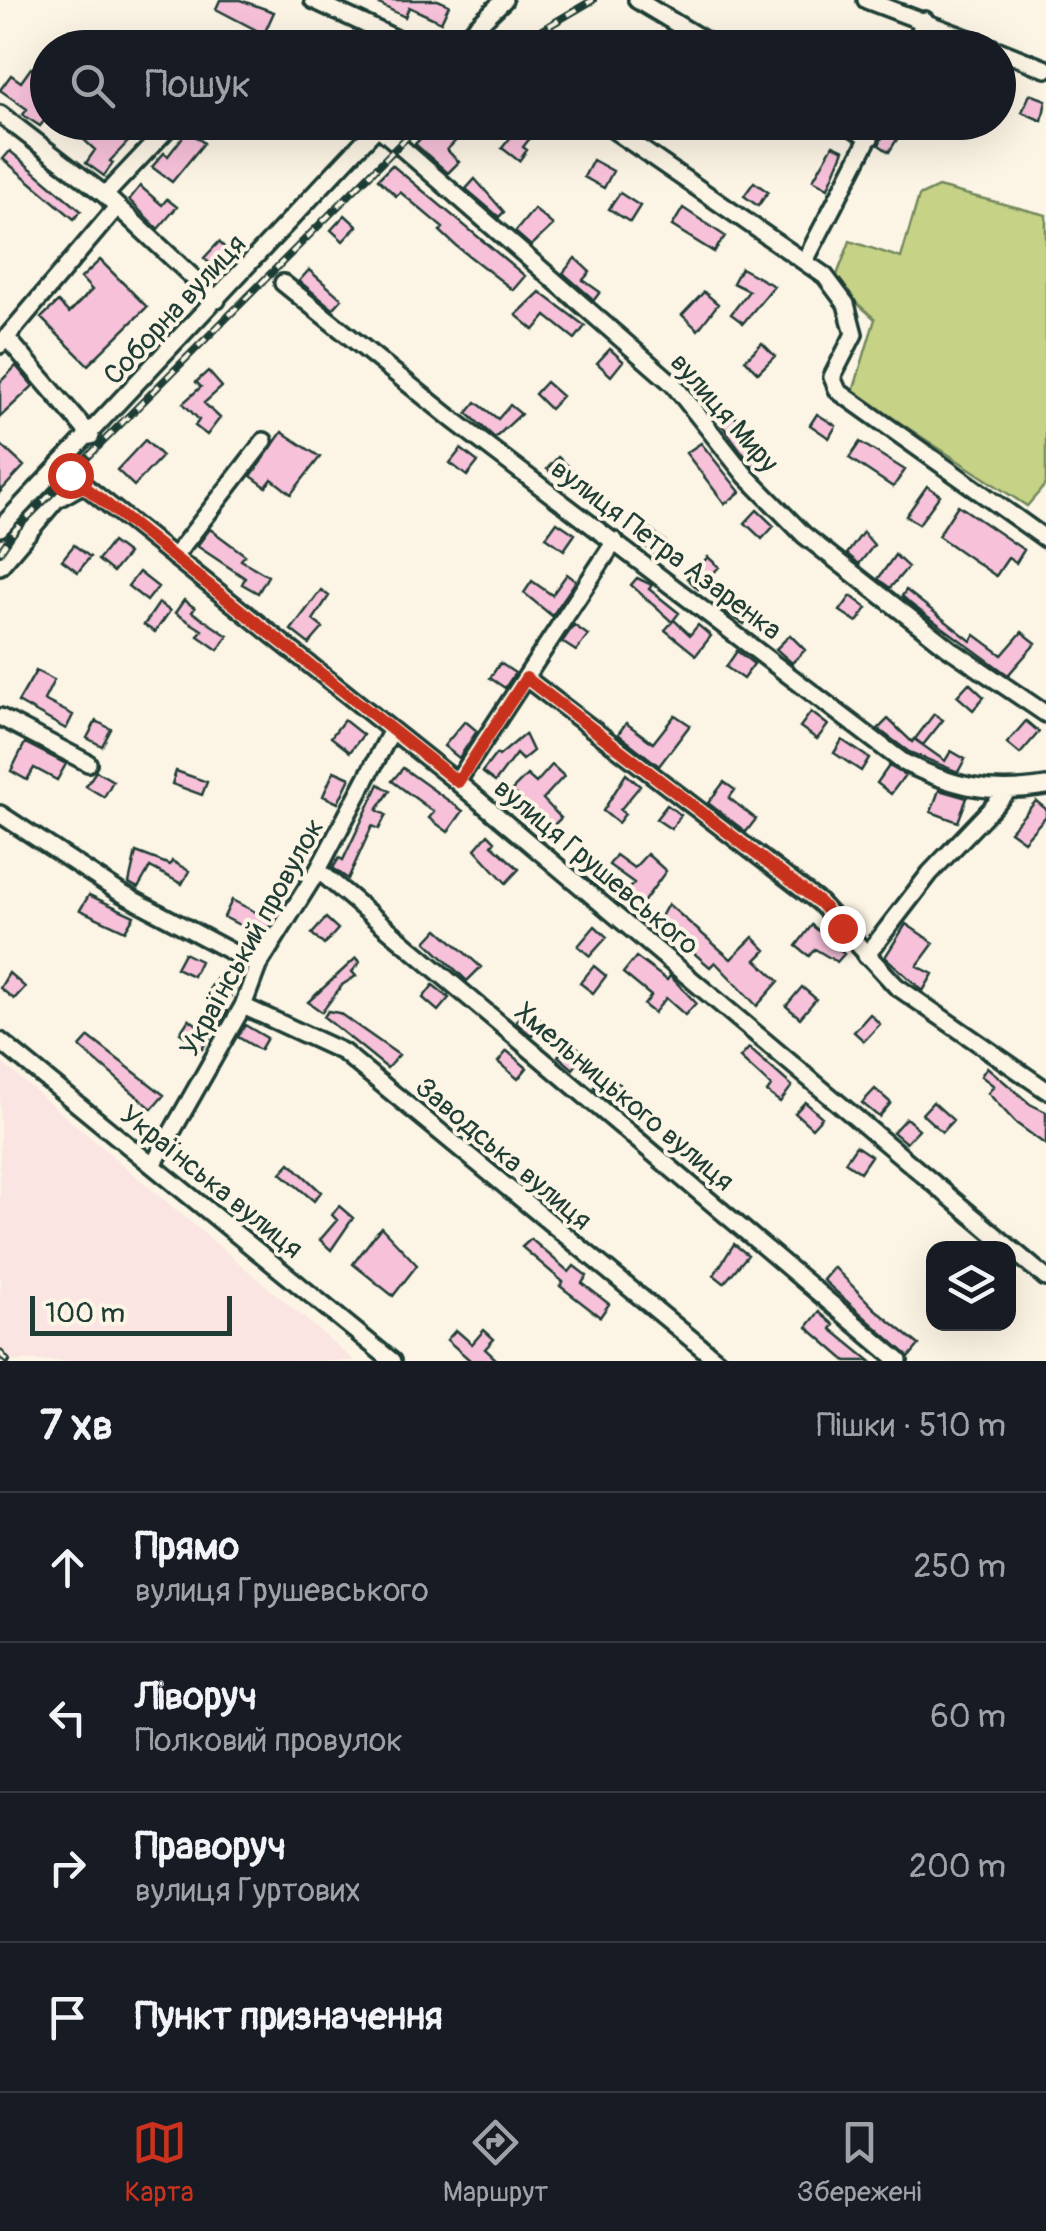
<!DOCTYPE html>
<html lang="uk">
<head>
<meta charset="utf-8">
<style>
  :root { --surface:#171b24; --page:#242831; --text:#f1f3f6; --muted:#9ea1a6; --line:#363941; --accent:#c8321e }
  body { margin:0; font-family:Pangolin,sans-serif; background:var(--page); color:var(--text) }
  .controls { position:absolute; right:30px; bottom:30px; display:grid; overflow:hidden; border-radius:20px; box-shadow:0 10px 40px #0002 }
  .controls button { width:90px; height:90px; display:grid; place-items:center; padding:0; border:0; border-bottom:2px solid var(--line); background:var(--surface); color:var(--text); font:50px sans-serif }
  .scale { position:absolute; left:30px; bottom:25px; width:202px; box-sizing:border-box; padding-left:10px; border:5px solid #1f3d34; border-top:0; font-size:28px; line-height:35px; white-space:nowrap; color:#1f3d34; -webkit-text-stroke:8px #fcf5e5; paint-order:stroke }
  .stop { position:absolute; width:30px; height:30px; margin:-22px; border:8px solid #c8321e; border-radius:50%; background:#fff }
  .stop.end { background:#c8321e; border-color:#fff; box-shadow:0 2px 10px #0008 }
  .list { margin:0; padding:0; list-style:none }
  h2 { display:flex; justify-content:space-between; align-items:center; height:130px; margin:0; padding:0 40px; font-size:42px }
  h2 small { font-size:32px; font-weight:400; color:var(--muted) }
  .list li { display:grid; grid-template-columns:65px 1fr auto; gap:30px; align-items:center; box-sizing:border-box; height:150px; padding:0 40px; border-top:2px solid var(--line) }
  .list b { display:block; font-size:38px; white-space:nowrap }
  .list p { margin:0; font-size:32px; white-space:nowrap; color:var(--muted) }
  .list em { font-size:32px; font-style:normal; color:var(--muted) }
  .icon { flex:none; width:55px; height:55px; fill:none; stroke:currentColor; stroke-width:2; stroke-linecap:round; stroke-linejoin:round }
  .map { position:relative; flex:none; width:1046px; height:1361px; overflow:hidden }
  .search { position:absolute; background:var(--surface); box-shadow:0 10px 40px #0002; left:30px; right:30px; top:30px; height:110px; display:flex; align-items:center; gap:25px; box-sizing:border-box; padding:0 35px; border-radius:55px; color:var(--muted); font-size:38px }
  .sheet { height:730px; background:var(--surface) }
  nav { display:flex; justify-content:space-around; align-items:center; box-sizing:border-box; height:140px; border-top:2px solid var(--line); background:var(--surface); font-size:28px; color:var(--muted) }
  nav a { display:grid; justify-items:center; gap:5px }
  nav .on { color:var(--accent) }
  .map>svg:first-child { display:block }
  .built { fill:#fae5e2 }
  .green { fill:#c6d286; stroke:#72885d; stroke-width:2.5 }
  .building { fill:#f7c1da; stroke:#1f3d34; stroke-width:2.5 }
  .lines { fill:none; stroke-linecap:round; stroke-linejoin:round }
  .minor-casing { stroke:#1f3d34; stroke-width:22 }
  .minor { stroke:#fcf5e5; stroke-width:15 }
  .rail-casing { stroke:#1f3d34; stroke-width:8 }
  .rail { stroke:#fcf5e5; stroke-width:4; stroke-dasharray:11; stroke-linecap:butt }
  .route { stroke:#c8321e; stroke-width:12 }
  .labels { text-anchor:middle; stroke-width:8; stroke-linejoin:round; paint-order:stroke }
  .street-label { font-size:28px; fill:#1f3d34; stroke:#fcf5e5 }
</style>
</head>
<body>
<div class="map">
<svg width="1046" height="1361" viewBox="0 0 1046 1361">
  <rect width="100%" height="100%" fill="#fcf5e5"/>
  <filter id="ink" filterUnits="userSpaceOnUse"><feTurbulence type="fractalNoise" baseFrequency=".01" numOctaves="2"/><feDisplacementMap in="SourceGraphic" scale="20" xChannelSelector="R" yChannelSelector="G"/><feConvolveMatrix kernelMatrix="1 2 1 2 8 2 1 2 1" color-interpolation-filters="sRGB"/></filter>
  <g filter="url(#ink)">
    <path class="built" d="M 0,1061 L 355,1361 L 0,1361 Z"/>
    <path class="green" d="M 938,187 L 1046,215 L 1046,484 L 1027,506 L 853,392 L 875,319 L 834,283 L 850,241 L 901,258 L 919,196 Z"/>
    <path class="building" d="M 220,0 L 240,0 L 274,12 L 264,34 L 216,9 Z
      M 371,0 L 438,0 L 449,5 L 441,22 L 409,7 L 405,17 Z
      M 31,68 L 48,80 L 48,116 L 40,126 L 23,115 L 27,109 L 0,90 L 11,75 L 21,82 Z
      M 1030,94 L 1046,100 L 1042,121 L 1022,112 Z
      M 65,122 L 84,122 L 99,137 L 113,122 L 130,122 L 139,130 L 110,161 L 113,163 L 104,176 L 86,163 L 95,150 Z
      M 437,122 L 457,122 L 465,131 L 447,150 L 459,162 L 448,173 L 415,144 Z
      M 523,122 L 543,122 L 523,147 L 527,150 L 519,161 L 502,148 Z
      M 888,122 L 908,122 L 889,152 L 879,145 Z
      M 188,130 L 204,143 L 172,182 L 152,167 L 164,153 L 168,156 Z
      M 833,145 L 844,150 L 828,188 L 813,180 Z
      M 10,151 L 81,211 L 74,219 L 3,159 Z
      M 593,160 L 613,171 L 604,188 L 584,177 Z
      M 392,165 L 525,276 L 513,290 L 455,245 L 440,231 L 443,228 L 400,192 L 396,196 L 378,179 Z
      M 475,179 L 504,212 L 499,217 L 466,189 Z
      M 754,182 L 768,192 L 758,206 L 744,196 Z
      M 140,186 L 162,205 L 167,199 L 177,207 L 158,229 L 129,200 Z
      M 620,193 L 640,206 L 630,222 L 609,209 Z
      M 683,208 L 725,236 L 714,252 L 672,226 Z
      M 534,209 L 553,225 L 531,246 L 515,232 Z
      M 345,215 L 357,226 L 343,241 L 331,230 Z
      M 219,242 L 230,253 L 215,269 L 204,258 Z
      M 575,258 L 590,272 L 583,280 L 600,292 L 594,300 L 563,273 Z
      M 100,260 L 147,307 L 88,365 L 41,318 L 58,302 L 69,313 L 92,290 L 81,278 Z
      M 741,268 L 774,286 L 743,323 L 731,314 L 749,291 L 733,283 Z
      M 309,270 L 342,299 L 333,309 L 299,281 Z
      M 540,292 L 585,326 L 575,339 L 546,316 L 534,330 L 516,315 Z
      M 704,292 L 718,304 L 698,330 L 682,315 Z
      M 762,343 L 775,356 L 758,373 L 745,360 Z
      M 610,349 L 623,361 L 611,376 L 597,363 Z
      M 16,366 L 33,386 L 0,417 L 0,382 Z
      M 208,371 L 222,387 L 204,403 L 220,418 L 207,435 L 195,426 L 199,420 L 183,403 L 201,387 L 196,382 Z
      M 546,382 L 562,396 L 550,409 L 535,394 Z
      M 476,402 L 498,419 L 510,405 L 521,414 L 495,438 L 467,413 Z
      M 733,414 L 765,457 L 753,467 L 721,424 Z
      M 817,414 L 836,426 L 829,438 L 810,425 Z
      M 282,432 L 320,457 L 291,494 L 272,479 L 266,487 L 251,476 Z
      M 145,440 L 162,456 L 134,486 L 117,470 Z
      M 860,442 L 905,470 L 893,487 L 849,458 Z
      M 701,443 L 740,492 L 725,504 L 686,453 Z
      M 0,444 L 24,466 L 0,492 Z
      M 461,449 L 478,462 L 467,476 L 450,463 Z
      M 558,457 L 574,471 L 563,483 L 547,469 Z
      M 927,486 L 940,495 L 919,524 L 906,516 Z
      M 958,505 L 1024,550 L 1016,563 L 1008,558 L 996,576 L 938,536 Z
      M 757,510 L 774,526 L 762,539 L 745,523 Z
      M 557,522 L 575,534 L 564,550 L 546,537 Z
      M 648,527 L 666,542 L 655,554 L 638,540 Z
      M 210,529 L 245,555 L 241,560 L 268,576 L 258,593 L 242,584 L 245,578 L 197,546 Z
      M 863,532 L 874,545 L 859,564 L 847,554 Z
      M 112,542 L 128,554 L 113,572 L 98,560 Z
      M 74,545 L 90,557 L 78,572 L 62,560 Z
      M 895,555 L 908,567 L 890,588 L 878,579 Z
      M 708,557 L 719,567 L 698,589 L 687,578 Z
      M 139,572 L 158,587 L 147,601 L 128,586 Z
      M 567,574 L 576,581 L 552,616 L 524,593 L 532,581 L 552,595 Z
      M 637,578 L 652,585 L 649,589 L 679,613 L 672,622 L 631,585 Z
      M 321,590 L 329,596 L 313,620 L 323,628 L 309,644 L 291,630 Z
      M 906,590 L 971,641 L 975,635 L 1002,655 L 1022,632 L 1036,643 L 1008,675 L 912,605 L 902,596 Z
      M 851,596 L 867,608 L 857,622 L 840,611 Z
      M 735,598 L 753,610 L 744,624 L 725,612 Z
      M 184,600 L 195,608 L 192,612 L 228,636 L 218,650 L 198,636 L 202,630 L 175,613 Z
      M 159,603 L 170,611 L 155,632 L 144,625 Z
      M 674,620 L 690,635 L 698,625 L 711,636 L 696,655 L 665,630 Z
      M 574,625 L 588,635 L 576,651 L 562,642 Z
      M 790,635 L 805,650 L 792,663 L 776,649 Z
      M 737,651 L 754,664 L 743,679 L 726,667 Z
      M 500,663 L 515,673 L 505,688 L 490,678 Z
      M 36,671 L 54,680 L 44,700 L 73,715 L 66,729 L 18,702 Z
      M 969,683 L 984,697 L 973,710 L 957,696 Z
      M 811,712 L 828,725 L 817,739 L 800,727 Z
      M 934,714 L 943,720 L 923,745 L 915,739 Z
      M 675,715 L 690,725 L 659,766 L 618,734 L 626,723 L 653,743 Z
      M 888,719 L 912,742 L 914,739 L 945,761 L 951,751 L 965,759 L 958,772 L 909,752 L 878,729 Z
      M 344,720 L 363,735 L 350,752 L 331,737 Z
      M 96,721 L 111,729 L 102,746 L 87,738 Z
      M 465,721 L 477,731 L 459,758 L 444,746 Z
      M 1026,721 L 1039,732 L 1020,754 L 1007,743 Z
      M 525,734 L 533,751 L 522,760 L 516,754 L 495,782 L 482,772 L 496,754 L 499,756 Z
      M 842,740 L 869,758 L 861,771 L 834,753 Z
      M 25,743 L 66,764 L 57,780 L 34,768 L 27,780 L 11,771 Z
      M 552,765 L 564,776 L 543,799 L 561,818 L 549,830 L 512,790 L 527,775 L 536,783 Z
      M 889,766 L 905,775 L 891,794 L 877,783 Z
      M 403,768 L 463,811 L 448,832 L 429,818 L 434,812 L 392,781 Z
      M 96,771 L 113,781 L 104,797 L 86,786 Z
      M 176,771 L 207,782 L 202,795 L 172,784 Z
      M 334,771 L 350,778 L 338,803 L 323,796 Z
      M 626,774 L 640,786 L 620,810 L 625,814 L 618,823 L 603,811 Z
      M 724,782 L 735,790 L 729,798 L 756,819 L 746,832 L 708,803 Z
      M 379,784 L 390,791 L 377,810 L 386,815 L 379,829 L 372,826 L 348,879 L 333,868 L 339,858 L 343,860 Z
      M 939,790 L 967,798 L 958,822 L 931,812 Z
      M 1036,801 L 1046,809 L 1046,816 L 1024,841 L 1010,831 Z
      M 667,805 L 681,815 L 671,829 L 656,819 Z
      M 488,834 L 495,841 L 492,845 L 519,869 L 506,883 L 475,849 Z
      M 136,852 L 170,865 L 172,861 L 189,871 L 182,884 L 150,867 L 138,888 L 129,883 Z
      M 647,854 L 666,871 L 639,908 L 624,894 L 634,883 L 609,865 L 616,855 L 634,868 Z
      M 89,895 L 134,916 L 125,931 L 80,910 Z
      M 232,900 L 273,921 L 263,937 L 224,917 Z
      M 668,904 L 731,959 L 753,937 L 766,950 L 756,960 L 779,981 L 757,1006 L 715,962 L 710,967 L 658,922 Z
      M 326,918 L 338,929 L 324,945 L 312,934 Z
      M 906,924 L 934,943 L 917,966 L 933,974 L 923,991 L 885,957 Z
      M 812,925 L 844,954 L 837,962 L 815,949 L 809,956 L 796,946 Z
      M 595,926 L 607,937 L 590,956 L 578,946 Z
      M 438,929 L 481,967 L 467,981 L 426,942 Z
      M 184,953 L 200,961 L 193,976 L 176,968 Z
      M 636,957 L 667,980 L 670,976 L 696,1003 L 685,1015 L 666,998 L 654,1013 L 644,1005 L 651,996 L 623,973 Z
      M 356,958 L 360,962 L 352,972 L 356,976 L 342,985 L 322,1012 L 308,1002 Z
      M 594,966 L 606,976 L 593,993 L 580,983 Z
      M 9,973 L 25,987 L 14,999 L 0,988 Z
      M 219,975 L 236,987 L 226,1003 L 208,991 Z
      M 433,985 L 449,998 L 438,1011 L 423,998 Z
      M 802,987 L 816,999 L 800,1018 L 786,1006 Z
      M 214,1003 L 227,1011 L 202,1049 L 180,1033 L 189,1019 L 200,1027 Z
      M 527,1008 L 543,1022 L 532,1036 L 515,1022 Z
      M 328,1011 L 339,1013 L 399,1055 L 387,1068 L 324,1017 Z
      M 870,1014 L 880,1024 L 864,1041 L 854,1032 Z
      M 245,1025 L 267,1038 L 260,1050 L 238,1037 Z
      M 89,1037 L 164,1095 L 152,1109 L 80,1047 Z
      M 570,1041 L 585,1054 L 573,1069 L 558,1056 Z
      M 749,1048 L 792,1086 L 780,1102 L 767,1092 L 771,1086 L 740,1058 Z
      M 507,1051 L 527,1068 L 518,1079 L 498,1062 Z
      M 987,1067 L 1030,1104 L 1046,1112 L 1046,1145 L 1016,1123 L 988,1093 L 994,1086 L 981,1076 Z
      M 605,1073 L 623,1087 L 611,1101 L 594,1087 Z
      M 875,1089 L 891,1103 L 879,1117 L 862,1103 Z
      M 805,1102 L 822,1117 L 812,1128 L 795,1113 Z
      M 933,1102 L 953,1120 L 942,1132 L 922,1114 Z
      M 906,1118 L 919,1129 L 906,1143 L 893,1132 Z
      M 856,1146 L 871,1156 L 860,1172 L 845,1162 Z
      M 290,1163 L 321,1192 L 314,1201 L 281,1173 Z
      M 339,1206 L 353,1218 L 331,1250 L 320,1240 L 337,1220 L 332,1215 Z
      M 381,1227 L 417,1265 L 393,1296 L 353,1264 Z
      M 531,1239 L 569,1272 L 574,1266 L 587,1276 L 582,1283 L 609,1304 L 600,1317 L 560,1286 L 563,1282 L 522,1247 Z
      M 734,1244 L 748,1255 L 724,1283 L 714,1275 Z
      M 834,1267 L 875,1309 L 919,1345 L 909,1357 L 823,1280 Z
      M 819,1312 L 834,1325 L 831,1329 L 870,1361 L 846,1361 L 807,1327 Z
      M 456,1330 L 472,1344 L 484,1330 L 494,1339 L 485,1349 L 498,1361 L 471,1361 L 447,1340 Z"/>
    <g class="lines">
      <g class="minor-casing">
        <path id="minor" d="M 313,0 L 416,48
          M 637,0 L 717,48
          M 866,0 L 993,48
          M 454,48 L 504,0
          M 912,48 L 925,20
          M 998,50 L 1046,69
          M 0,114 L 105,195 L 217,300
          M 602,122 L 825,276 L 846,304 L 854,334 L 832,377 L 838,391 L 1046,539
          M 843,122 L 870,138
          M 378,127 L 673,384 L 746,476 L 804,535 L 950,649 L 1046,714
          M 105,195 L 174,122
          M 806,259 L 877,122
          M 283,283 L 452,419 L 903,762 C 954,787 989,795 1046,786
          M 7,338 L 91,436
          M 0,345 L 117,207
          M 60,466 L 457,782 L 1046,1278
          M 0,528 L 382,122
          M 174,557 L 264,441
          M 0,566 L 56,500 L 82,485
          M 526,678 L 820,903 L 896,986 L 1046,1090
          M 0,717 L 88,763
          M 457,782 L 615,541
          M 0,814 L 119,892 L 258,966
          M 318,870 L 899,1361
          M 866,956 L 930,873 L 1007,792
          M 243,1006 L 343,1052 L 718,1361
          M 0,1041 L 392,1361
          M 153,1165 L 243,1006 L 258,966 L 318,870 L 391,732"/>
      </g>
      <use href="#minor" class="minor"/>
      <g class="rail-casing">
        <path id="rail" d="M 511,48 L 593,0
          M 0,552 L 15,530 L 422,122
          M 0,1353 L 7,1361"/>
      </g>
      <use href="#rail" class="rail"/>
    </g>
  </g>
  <g class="lines" filter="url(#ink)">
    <path class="route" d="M 70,475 L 458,782 L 526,678 L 820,903 L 842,928"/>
  </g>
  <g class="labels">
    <g class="street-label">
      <text transform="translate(174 309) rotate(-47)" y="10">Соборна вулиця</text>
      <text transform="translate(725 412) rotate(49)" y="10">вулиця Миру</text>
      <text transform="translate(667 549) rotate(37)" y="10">вулиця Петра Азаренка</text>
      <text transform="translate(597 866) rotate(40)" y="10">вулиця Грушевського</text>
      <text transform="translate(251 937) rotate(-61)" y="10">Український провулок</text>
      <text transform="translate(625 1096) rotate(40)" y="10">Хмельницького вулиця</text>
      <text transform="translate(504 1153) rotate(40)" y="10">Заводська вулиця</text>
      <text transform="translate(212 1181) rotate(39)" y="10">Українська вулиця</text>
    </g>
  </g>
</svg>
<div class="controls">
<button><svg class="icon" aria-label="layers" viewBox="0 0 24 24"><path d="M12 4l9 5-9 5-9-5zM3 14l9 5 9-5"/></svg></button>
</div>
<div class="scale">100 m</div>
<div class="stop" style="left:70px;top:475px"></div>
<div class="stop end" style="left:842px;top:928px"></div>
<div class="search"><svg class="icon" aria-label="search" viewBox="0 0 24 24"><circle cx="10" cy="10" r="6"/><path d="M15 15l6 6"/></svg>Пошук</div>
</div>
<section class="sheet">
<h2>7 хв<small>Пішки · 510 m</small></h2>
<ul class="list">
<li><svg class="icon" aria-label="ahead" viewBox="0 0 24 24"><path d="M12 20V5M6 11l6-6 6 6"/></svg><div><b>Прямо</b><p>вулиця Грушевського</p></div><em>250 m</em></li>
<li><svg class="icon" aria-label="left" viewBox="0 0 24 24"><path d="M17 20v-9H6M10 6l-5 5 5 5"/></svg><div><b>Ліворуч</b><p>Полковий провулок</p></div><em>60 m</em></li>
<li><svg class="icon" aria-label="right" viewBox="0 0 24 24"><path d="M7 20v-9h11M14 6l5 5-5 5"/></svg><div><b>Праворуч</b><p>вулиця Гуртових</p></div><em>200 m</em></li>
<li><svg class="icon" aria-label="arrive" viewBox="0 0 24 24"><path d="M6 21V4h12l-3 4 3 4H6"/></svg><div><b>Пункт призначення</b></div></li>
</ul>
</section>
<nav>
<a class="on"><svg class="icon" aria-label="map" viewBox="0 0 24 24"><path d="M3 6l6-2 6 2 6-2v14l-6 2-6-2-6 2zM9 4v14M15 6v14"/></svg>Карта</a>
<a><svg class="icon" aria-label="directions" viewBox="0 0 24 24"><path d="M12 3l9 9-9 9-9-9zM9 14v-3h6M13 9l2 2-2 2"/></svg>Маршрут</a>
<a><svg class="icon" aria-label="saved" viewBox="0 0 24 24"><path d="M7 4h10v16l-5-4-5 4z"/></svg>Збережені</a>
</nav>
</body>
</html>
